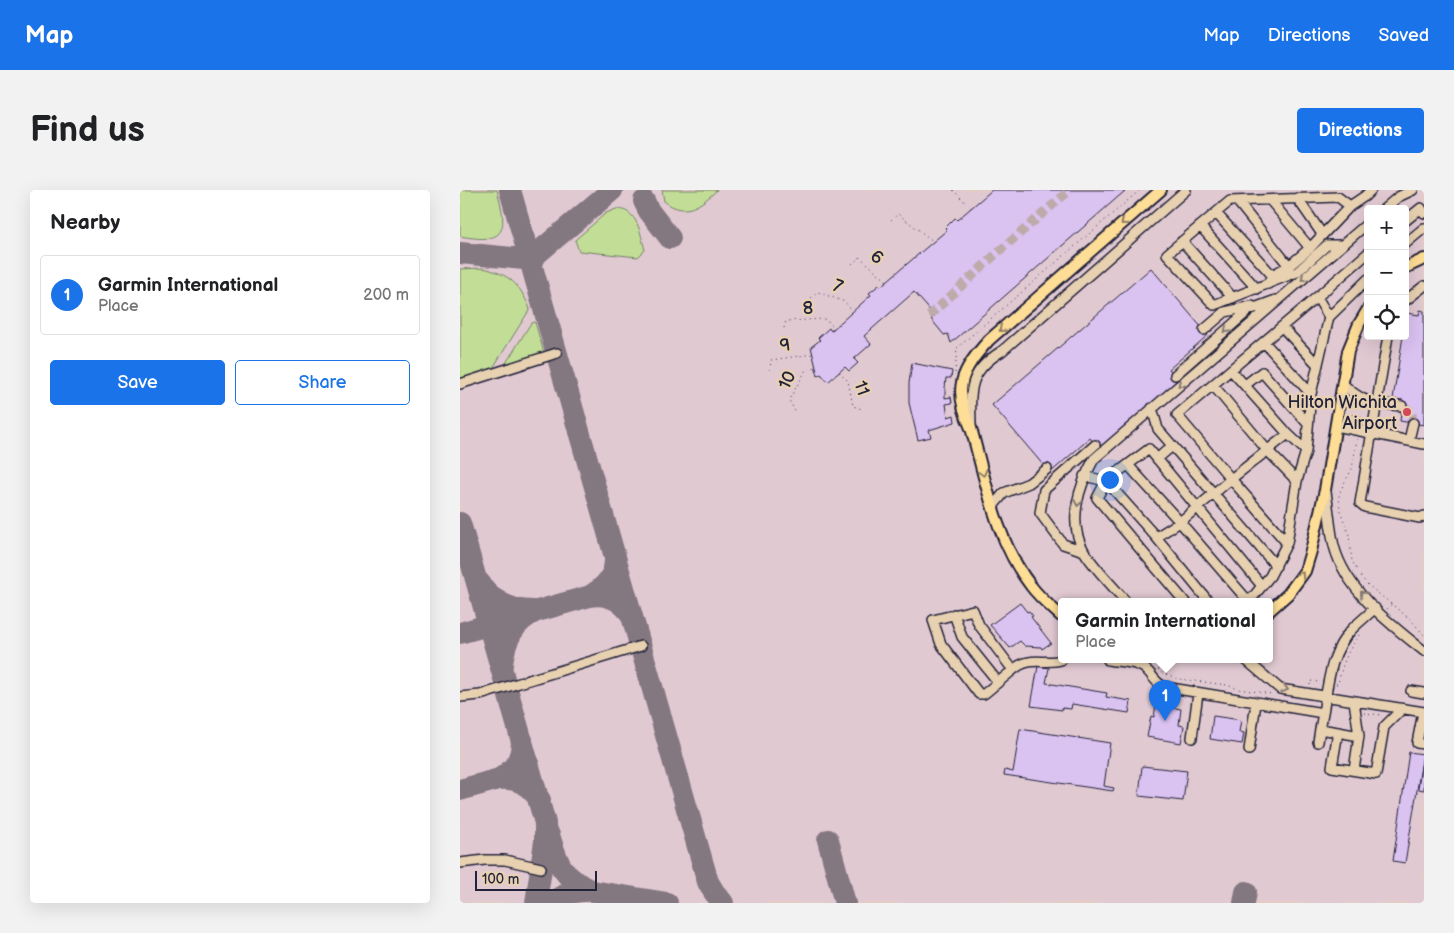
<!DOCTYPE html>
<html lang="en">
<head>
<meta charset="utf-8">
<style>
  :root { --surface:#fff; --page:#f2f2f2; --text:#202124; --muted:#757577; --line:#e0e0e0; --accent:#1a73e8 }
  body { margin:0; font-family:"Balsamiq Sans",sans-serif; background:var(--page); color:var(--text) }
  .controls { position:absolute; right:15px; top:15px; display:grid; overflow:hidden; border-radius:5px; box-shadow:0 5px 20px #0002 }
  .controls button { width:45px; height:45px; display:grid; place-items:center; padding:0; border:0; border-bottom:1px solid var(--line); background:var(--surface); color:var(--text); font:25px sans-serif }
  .scale { position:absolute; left:15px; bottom:12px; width:122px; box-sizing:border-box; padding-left:5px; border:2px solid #22223b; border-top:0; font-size:14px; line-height:18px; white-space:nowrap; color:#22223b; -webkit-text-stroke:4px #e8d1b1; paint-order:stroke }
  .you { position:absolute; left:649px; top:289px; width:18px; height:18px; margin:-12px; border:4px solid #fff; border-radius:50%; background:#1a73e8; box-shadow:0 0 0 8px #1a73e833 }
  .badge { display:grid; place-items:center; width:32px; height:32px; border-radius:50%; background:var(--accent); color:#fff; font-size:16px; font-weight:700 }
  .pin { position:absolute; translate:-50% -41px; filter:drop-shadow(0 1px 2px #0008) }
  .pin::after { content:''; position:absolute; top:26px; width:18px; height:15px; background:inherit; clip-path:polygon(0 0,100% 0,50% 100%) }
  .popup { position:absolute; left:598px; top:408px; width:215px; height:65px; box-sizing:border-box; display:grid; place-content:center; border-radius:5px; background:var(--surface); filter:drop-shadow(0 1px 4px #0005); font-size:16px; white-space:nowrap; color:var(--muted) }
  .popup b { font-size:19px; color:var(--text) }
  .popup::after { content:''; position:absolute; left:50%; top:100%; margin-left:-10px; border:10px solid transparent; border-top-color:var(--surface) }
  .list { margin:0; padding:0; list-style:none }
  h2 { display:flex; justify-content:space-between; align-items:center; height:65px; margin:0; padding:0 20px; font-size:21px }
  h2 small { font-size:16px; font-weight:400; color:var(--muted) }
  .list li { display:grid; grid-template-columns:32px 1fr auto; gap:15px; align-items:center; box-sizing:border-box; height:80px; margin:0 10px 10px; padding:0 10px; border:1px solid var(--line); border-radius:5px }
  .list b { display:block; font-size:19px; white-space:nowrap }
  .list p { margin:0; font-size:16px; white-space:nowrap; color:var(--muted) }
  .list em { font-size:16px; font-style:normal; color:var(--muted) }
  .actions { display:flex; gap:10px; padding:15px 20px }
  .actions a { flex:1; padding:11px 0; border:1px solid var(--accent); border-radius:5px; text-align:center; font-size:18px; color:var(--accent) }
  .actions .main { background:var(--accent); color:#fff }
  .icon { flex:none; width:28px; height:28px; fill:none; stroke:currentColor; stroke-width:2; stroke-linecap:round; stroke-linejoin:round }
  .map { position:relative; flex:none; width:964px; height:713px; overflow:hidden; border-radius:5px }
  header { display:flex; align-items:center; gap:30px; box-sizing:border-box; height:70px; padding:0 25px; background:var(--accent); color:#fff }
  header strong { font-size:24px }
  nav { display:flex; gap:28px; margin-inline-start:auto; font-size:18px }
  .intro { display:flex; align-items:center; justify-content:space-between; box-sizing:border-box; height:120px; padding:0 30px }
  h1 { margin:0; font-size:35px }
  .button { padding:12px 22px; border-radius:5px; background:var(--accent); color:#fff; font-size:18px; font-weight:700 }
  main { display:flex; gap:30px; padding:0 30px }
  aside { flex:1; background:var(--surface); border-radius:5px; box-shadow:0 5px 20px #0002 }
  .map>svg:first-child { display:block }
  .built { fill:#e1c9d2; fill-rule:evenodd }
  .green { fill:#c2de96; stroke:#728068 }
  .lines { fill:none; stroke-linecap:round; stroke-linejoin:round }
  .taxiway { stroke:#837780; stroke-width:22 }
  .building { fill:#dac2f1; stroke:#22223b }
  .minor-tunnel { stroke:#bdaaa9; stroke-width:9; stroke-dasharray:9 4.5; stroke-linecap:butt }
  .minor-casing { stroke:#22223b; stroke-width:12 }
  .major-casing { stroke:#22223b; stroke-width:14 }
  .path { stroke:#22223b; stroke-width:1; stroke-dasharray:1 4; stroke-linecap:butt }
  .minor { stroke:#e8d1b1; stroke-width:9 }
  .major { stroke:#fedd96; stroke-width:10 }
  .oneway { stroke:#908068 }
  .oneway2 { stroke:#857a76 }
  .poi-dot { fill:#d1495b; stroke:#e8d1b1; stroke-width:2 }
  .labels { text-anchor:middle; stroke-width:4.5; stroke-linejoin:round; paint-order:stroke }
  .street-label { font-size:18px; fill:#22223b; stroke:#e8d1b1 }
  .poi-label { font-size:18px; fill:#22223b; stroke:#e8d1b1; text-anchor:end }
</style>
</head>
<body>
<header>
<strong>Map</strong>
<nav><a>Map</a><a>Directions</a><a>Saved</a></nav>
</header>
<div class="intro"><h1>Find us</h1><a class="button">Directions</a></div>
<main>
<aside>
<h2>Nearby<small></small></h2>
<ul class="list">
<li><span class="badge">1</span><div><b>Garmin International</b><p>Place</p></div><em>200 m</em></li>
</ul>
<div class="actions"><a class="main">Save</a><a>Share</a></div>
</aside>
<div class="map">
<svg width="964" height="713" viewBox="0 0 964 713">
  <rect width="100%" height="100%" fill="#e4ccc4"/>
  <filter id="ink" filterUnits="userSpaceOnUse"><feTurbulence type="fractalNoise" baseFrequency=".02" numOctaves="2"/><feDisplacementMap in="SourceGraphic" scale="10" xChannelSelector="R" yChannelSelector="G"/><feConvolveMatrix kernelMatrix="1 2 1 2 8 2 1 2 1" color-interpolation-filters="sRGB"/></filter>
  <g filter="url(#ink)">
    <path class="built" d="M 0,0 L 964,0 L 964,713 L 0,713 ZM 908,19 L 945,19 L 945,146 L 908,146 ZM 601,412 L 809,412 L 809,470 L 601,470 Z"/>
    <path class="green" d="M 0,0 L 37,0 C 48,40 47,55 0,46 Z
      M 202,0 L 257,0 C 241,15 225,28 204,11 Z
      M 156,19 C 178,19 180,43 185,60 L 178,67 L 119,61 L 115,50 L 146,23 Z
      M 23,78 C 49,84 60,94 70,119 L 31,181 L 0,191 L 0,79 Z
      M 75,132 L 84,163 L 46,176 L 46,173 L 71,133 Z"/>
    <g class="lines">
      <path class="taxiway" d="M 50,0 L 248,692 L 254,702 L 263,713
        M 184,11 L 189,21 L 210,48
        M 0,63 L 64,69 L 73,67 L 152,0
        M 0,333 L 85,633 L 85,651 L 76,713
        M 155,366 C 156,385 146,397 130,406 C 148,403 162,410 172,426
        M 19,392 C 33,413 52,422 77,421 C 54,431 44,450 42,475
        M 0,443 L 130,406
        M 62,550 C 62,568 55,580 39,589 C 58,587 69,595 80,610
        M 0,600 L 39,589
        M 89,645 C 98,675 102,687 132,701 C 117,700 103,704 91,713
        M 368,650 L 385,713
        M 132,701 L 207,713
        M 784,713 L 786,702"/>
    </g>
    <path class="building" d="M 532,0 L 666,0 L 491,153 L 488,144 L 484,145 L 471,129 L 475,126 L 454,102 L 404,146 L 411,154 L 394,169 L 398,173 L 389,181 L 385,177 L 368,192 L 361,184 L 358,186 L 351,157 L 360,150 L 358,148 L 369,138 L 371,141 L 411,105 L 409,103 L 419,95 L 421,96 L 487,40 L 485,38 L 495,28 L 497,30 Z
      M 691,78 L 748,145 L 709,179 L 720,191 L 640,261 L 630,248 L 590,283 L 532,215 Z
      M 960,120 L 964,121 L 964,235 L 940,231 L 943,210 L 933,209 L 943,146 L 945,146 L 946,123 L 959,125 Z
      M 452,173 L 492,181 L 491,188 L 486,188 L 485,198 L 485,208 L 491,207 L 492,213 L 486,214 L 488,227 L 494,225 L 495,232 L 469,240 L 471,247 L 458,250 L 449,213 L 449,193 Z
      M 560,413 L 567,422 L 569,421 L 573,426 L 571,427 L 591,453 L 582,459 L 581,457 L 565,456 L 560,451 L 550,458 L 530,435 Z
      M 578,476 L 589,478 L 586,493 L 647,503 L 646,507 L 671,511 L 669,523 L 612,514 L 611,519 L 602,518 L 602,520 L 571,516 Z
      M 696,515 L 721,519 L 719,535 L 724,536 L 721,553 L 687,547 L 691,526 L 694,527 Z
      M 753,526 L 781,530 L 779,542 L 784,543 L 782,554 L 750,549 Z
      M 560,539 L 650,553 L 644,596 L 654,598 L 653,601 L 544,585 L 545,580 L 553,582 Z
      M 949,562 L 963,564 L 945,673 L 933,671 Z
      M 963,564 L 964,565 L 964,600 L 958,599 Z
      M 682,576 L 727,581 L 723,611 L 679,606 Z"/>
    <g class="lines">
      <path class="minor-tunnel" d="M 469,126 L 536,64 L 610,0
        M 942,216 C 951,220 953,223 953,233"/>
      <g class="minor-casing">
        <path id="minor" d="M 837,8 L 862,44
          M 810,10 L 850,58
          M 777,11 L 829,76
          M 890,16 L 905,6 L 911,0
          M 924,19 L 938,7 L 953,0
          M 756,23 L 812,85
          M 945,31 L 961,18 L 964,23
          M 740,36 L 797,99
          M 722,51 L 773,108
          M 945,54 L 964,38
          M 808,94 L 812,85 L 829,76 L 850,58 L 890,16 L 878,7 L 770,11 L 707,64 L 754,115 L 837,82 L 867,55 L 881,55
          M 857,107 L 908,63
          M 945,111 L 964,96
          M 869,127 L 908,89
          M 822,137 L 858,175
          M 744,140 L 765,122 L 792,116
          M 928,146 L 900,313 L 905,317 L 960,328 L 964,326
          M 804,152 L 851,204
          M 771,180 L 828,244
          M 715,185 L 789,120 L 816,110
          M 882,193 C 903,214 914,213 942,216
          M 0,194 L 97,163
          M 753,195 L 807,260 L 837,291
          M 785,195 L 802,182 L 848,234
          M 692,218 L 698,239 L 816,376
          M 511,234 C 510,198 509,181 542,161 L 726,0
          M 876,236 L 964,254
          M 949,250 L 953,233
          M 697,269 L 712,256
          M 668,275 L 720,332 L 789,412
          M 624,286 L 646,291 L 637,308 L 725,412
          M 866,302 C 869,320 870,339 874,356 C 886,401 929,433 964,461
          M 533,316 L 544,303 L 569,293 L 587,279
          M 696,347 L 646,291 L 689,259 L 802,396
          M 827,353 L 771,289 L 828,244 L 846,261
          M 624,361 L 603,354 L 580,323 L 584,300 L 635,255
          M 666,412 C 654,397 633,377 624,361 C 607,332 619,296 634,269 L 908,33
          M 749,412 L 696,347 L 720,332 L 771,289 L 717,225 L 857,107 L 869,127 L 851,204 L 846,261 L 837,291 L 827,353 L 810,386 L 789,412
          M 494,424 L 502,447 L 538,492
          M 648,470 C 659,472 675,471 684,478 C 693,484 694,493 705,497 L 863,523 C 868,494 870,462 892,439 C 899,432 908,425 915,418
          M 786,470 L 820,499 L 964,522
          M 553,480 L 524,504 L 519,504 L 481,454 L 473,430 L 513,420 L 519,435 L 553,480 C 570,465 583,475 601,470
          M 951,501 L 964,503
          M 0,507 L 20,505 L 181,456
          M 894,511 L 899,546
          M 963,522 L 957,553 L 964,554
          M 863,523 L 860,539 L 878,542 L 872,577 L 916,584 L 924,537 L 942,519
          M 878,542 L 899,546 L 894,580
          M 732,548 L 738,503
          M 858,552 L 860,539
          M 789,560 L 796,513
          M 0,673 L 25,670 L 45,670 L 81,678"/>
      </g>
      <g class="major-casing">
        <path id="major" d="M 945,78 L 964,69
          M 809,421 L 828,404 L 845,381 L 851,361 L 865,300 L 888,161 L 899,134 L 908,119
          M 601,426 C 591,417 579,407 571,396 C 536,351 526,292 511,238 C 492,198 501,181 529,150 L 701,0"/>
      </g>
      <path class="path" d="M 493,0 L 511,18
        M 431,30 L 438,24 L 473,51
        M 392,74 L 400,67 L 427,91
        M 351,108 L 358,102 L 385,112 L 393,122
        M 324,138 L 326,131 L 366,129 L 374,138
        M 310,180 L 311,170 L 353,164
        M 379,182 L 388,191 L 393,216 L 402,219
        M 495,183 L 497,158 L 680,0
        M 335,221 L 329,210 L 346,180 L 356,177
        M 887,224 L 901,226 L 900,233
        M 897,249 L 892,279 L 883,295 L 879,305 L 880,320 L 889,345 L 892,371 L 901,387 L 908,395 L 951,430 L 964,445
        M 927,419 L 932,414
        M 689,470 L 696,476
        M 698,479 L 702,483 L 719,489 L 767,495 L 778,499 L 812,504
        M 876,494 L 878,494 C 882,475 888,459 900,444
        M 850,495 L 850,491 L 859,492
        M 904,523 L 923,525"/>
      <use href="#minor" class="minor"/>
      <use href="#major" class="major"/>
    </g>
    <defs><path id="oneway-chevron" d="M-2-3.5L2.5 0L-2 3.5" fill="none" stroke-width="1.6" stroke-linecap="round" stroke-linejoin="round" transform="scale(1.25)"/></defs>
    <g class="oneway">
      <use href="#oneway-chevron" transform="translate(664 32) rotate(139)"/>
      <use href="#oneway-chevron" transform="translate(542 139) rotate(139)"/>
      <use href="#oneway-chevron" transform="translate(523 283) rotate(74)"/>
      <use href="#oneway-chevron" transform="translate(841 385) rotate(-56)"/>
    </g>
    <g class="oneway2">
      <use href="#oneway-chevron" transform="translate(844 88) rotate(138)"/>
      <use href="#oneway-chevron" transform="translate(767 140) rotate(138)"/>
      <use href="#oneway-chevron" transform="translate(721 194) rotate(141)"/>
      <use href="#oneway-chevron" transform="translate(618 313) rotate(100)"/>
      <use href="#oneway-chevron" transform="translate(903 404) rotate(-130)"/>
      <use href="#oneway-chevron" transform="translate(825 499) rotate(17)"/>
    </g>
  </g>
  <circle class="poi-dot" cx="947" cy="222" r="5"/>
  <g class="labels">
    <g class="street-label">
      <text transform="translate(417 67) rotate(40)" y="6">6</text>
      <text transform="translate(378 96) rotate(21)" y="6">7</text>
      <text transform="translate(348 118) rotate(-3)" y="6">8</text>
      <text transform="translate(325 155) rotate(-9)" y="6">9</text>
      <text transform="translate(327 190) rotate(-64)" y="6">10</text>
      <text transform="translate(402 198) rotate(71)" y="6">11</text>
    </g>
    <g class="poi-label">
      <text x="937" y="218">Hilton Wichita<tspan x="937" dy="21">Airport</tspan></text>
    </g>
  </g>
</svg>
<div class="controls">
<button>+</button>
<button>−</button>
<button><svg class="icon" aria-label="locate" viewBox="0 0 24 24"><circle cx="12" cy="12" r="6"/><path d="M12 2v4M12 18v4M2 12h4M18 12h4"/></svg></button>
</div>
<div class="scale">100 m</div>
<div class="you"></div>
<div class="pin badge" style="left:705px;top:531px">1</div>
<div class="popup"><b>Garmin International</b>Place</div>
</div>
</main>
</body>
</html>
